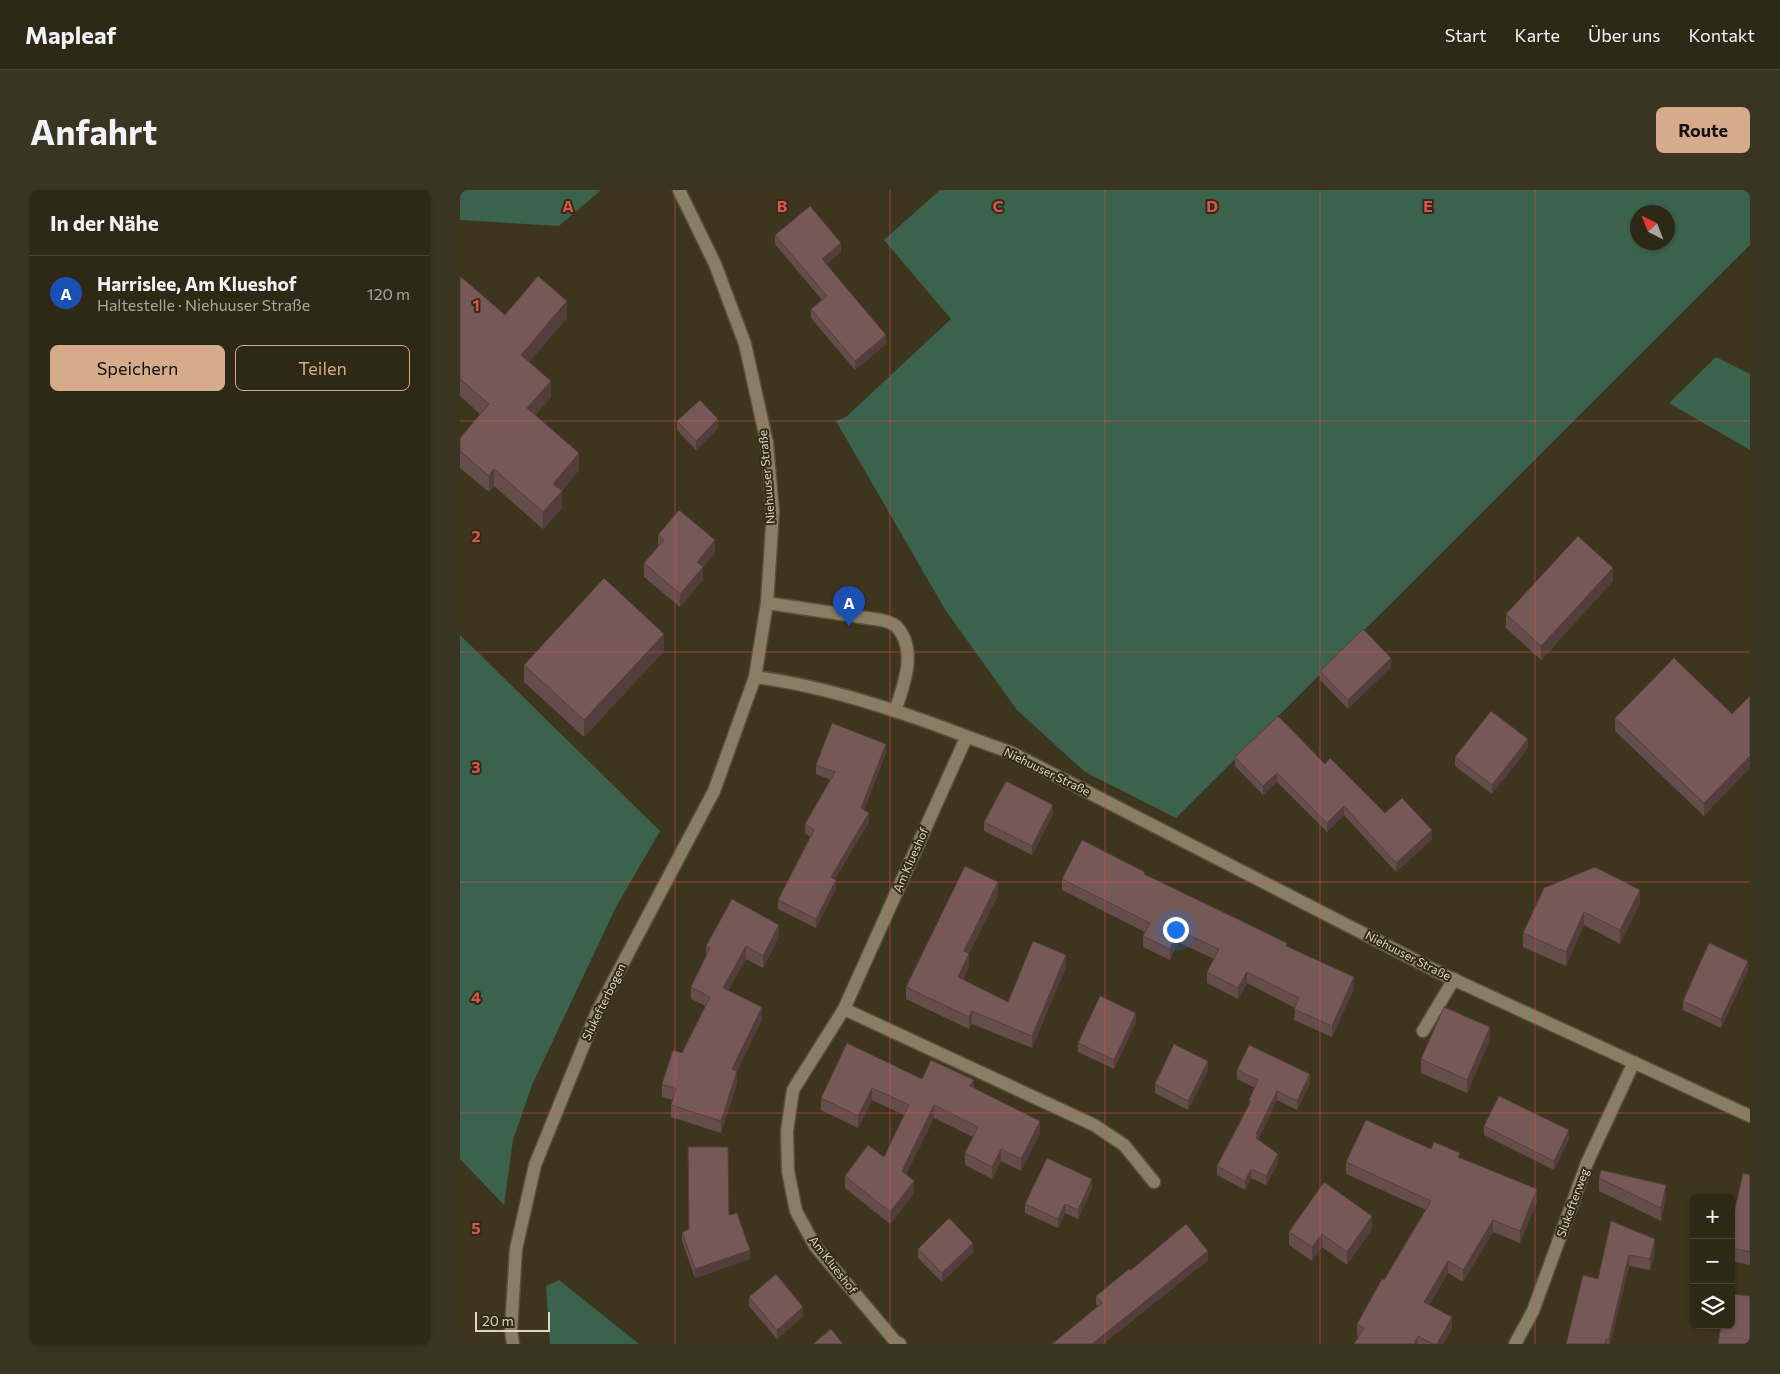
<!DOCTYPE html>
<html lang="de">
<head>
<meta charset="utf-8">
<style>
  :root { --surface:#2e2816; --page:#3a3423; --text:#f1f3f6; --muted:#a7a6a1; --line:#494435; --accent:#d6ab8b }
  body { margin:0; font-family:Commissioner,sans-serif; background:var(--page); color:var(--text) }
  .controls { position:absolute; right:15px; bottom:15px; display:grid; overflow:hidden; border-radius:8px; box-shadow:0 1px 4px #0004 }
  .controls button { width:45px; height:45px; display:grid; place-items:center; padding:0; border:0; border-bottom:1px solid var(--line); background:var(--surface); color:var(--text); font:25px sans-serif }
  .compass { position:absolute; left:1170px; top:15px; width:45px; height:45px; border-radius:50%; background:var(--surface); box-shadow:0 1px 4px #0004; rotate:318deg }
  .scale { position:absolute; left:15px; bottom:12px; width:75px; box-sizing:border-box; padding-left:5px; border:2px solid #dad5c8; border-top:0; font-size:14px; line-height:18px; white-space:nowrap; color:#dad5c8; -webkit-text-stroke:4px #332b14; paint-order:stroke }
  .you { position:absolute; left:715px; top:739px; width:18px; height:18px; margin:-12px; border:4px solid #fff; border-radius:50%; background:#1a73e8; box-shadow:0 0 0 8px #1a73e833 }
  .badge { display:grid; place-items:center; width:32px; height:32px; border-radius:50%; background:var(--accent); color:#fff; font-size:16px; font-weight:700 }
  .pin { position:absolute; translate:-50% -41px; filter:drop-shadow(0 1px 2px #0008) }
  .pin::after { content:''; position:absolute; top:26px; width:18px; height:15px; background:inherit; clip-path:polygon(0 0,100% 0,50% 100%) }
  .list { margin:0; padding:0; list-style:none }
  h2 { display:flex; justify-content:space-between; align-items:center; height:65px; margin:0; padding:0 20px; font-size:21px }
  h2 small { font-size:16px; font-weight:400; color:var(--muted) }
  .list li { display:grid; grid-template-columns:32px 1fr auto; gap:15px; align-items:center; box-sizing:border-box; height:75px; padding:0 20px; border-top:1px solid var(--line) }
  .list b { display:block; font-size:19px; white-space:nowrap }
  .list p { margin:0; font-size:16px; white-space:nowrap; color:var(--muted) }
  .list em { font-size:16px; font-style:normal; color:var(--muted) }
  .actions { display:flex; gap:10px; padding:15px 20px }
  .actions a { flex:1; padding:11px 0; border:1px solid var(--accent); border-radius:8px; text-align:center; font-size:18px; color:var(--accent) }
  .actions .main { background:var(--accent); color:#111 }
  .icon { flex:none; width:28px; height:28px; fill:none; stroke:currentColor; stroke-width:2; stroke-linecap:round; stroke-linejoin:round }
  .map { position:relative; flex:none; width:1290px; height:1154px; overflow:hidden; border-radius:8px }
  header { display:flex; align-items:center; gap:30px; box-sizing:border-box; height:70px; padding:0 25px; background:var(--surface); border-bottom:1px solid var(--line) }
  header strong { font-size:24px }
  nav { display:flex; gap:28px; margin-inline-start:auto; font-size:18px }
  .intro { display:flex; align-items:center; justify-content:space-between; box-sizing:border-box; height:120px; padding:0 30px }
  h1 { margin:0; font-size:35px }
  .button { padding:12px 22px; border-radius:8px; background:var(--accent); color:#111; font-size:18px; font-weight:700 }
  main { display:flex; gap:30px; padding:0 30px }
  aside { flex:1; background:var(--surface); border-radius:8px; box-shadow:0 1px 4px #0004 }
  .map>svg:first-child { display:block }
  .green { fill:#3b624d; fill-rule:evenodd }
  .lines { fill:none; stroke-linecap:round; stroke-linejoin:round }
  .service-casing { stroke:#58503c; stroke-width:15 }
  .minor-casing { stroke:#58503c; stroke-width:15 }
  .tertiary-casing { stroke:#58503c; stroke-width:15 }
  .service { stroke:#887e65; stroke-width:12 }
  .minor { stroke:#887e65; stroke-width:12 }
  .tertiary { stroke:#887e65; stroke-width:12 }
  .wall { fill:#654d4b }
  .shaded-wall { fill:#533e3d }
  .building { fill:#765957; stroke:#533e3d }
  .grid { fill:none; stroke:#d75350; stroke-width:1; stroke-opacity:0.55 }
  .labels { text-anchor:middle; stroke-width:4; stroke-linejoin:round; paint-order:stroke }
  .street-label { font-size:12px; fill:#dad5c8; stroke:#332b14 }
  .grid-label { font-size:16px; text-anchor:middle; font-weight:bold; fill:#d75350; stroke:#332b14; stroke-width:4; stroke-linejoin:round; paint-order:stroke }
</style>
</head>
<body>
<header>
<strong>Mapleaf</strong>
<nav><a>Start</a><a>Karte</a><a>Über uns</a><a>Kontakt</a></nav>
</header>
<div class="intro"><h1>Anfahrt</h1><a class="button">Route</a></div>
<main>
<aside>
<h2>In der Nähe<small></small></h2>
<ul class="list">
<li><span class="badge" style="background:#1a4fb4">A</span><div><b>Harrislee, Am Klueshof</b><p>Haltestelle · Niehuuser Straße</p></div><em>120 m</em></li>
</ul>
<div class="actions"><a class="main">Speichern</a><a>Teilen</a></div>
</aside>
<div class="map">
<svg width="1290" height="1154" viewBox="0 0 1290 1154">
  <rect width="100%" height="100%" fill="#3e351e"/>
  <path class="green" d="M 0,0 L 141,0 L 99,36 L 0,30 Z
    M 480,0 L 1290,0 L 1290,55 L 716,628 L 625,582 L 557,520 L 486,421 L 376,231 L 386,227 L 491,129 L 424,50 ZM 1178,22 L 1208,22 L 1208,52 L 1178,52 Z
    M 1256,167 L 1290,184 L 1290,260 L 1209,213 Z
    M 0,445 L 200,641 L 156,717 L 72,895 L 53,950 L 44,1015 L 0,969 Z
    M 99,1090 L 179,1154 L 90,1154 L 86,1096 Z"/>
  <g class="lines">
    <g class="service-casing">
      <path id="service" d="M 307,413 L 421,430 C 426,431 432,433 436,436 C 458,459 444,495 435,521
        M 963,841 L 994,789"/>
    </g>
    <g class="minor-casing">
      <path id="minor" d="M 295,487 C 342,493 390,506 435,521 C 474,533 511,549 550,562 L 984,785 L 1290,926
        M 384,819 L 634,935 L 664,955 L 694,992
        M 440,1154 L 435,1151 L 355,1056 L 336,1021 L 328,981 L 327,941 L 333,900 L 384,819 L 506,548
        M 1055,1154 L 1073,1121 L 1127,973 L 1174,872"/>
    </g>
    <g class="tertiary-casing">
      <path id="tertiary" d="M 53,1154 L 51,1140 L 56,1059 L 75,975 L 137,822 L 254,601 L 295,487 L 307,413 L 313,322 L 307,253 L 285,154 L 255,74 L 219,0"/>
    </g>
    <use href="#service" class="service"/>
    <use href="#minor" class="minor"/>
    <use href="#tertiary" class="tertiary"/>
  </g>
  <path class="wall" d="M 315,45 L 381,62 L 367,74 L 426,154 L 395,180 L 351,128 L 351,119 L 362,110 L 315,54 Z
    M 0,86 L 45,125 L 107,128 L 69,172 L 91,207 L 75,225 L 119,280 L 102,301 L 102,318 L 83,339 L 34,296 L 29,302 L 0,278 L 0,248 L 20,224 L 0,206 Z
    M 217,231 L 258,238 L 236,260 L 217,240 Z
    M 198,345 L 255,363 L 243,377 L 243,390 L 220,417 L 184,387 L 184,373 L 198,356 Z
    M 1153,391 L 1081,470 L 1046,438 L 1046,424 Z
    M 204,461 L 124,547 L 64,492 L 64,475 Z
    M 931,477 L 888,519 L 860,490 L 860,481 Z
    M 1272,524 L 1244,626 L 1155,541 L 1155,528 Z
    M 1068,558 L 1032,604 L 995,576 L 995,567 Z
    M 426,563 L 404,620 L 409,632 L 375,689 L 376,699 L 356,738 L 318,719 L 318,710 L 350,647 L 345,643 L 345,634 L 371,590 L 356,584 L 356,575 Z
    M 775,567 L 865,574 L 925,623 L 972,649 L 936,682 L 884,625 L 867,642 L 817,592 L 803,605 L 775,576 Z
    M 593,624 L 572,665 L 524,641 L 524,632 Z
    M 685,685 L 827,757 L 894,799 L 872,847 L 834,830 L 835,818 L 787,793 L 778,809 L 747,793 L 747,782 L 754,769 L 718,752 L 710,770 L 683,757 L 683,746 L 685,742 L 602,700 L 602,689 Z
    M 1180,700 L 1180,713 L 1160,754 L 1124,735 L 1106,776 L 1063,757 L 1063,743 Z
    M 538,705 L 509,763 L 509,776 L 503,790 L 548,812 L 606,777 L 572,858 L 512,834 L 509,839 L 446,809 L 446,797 Z
    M 319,747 L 303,778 L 286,769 L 268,800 L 302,829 L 277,881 L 277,893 L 261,943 L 211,927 L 211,915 L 213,910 L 202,907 L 202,894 L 222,863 L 246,816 L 231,809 L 231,797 L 246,767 L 246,756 Z
    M 1288,780 L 1261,838 L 1223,820 L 1223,811 Z
    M 676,832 L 654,879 L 618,862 L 618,853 Z
    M 1030,850 L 1007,903 L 961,883 L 961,869 Z
    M 748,880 L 728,920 L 695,903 L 695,894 Z
    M 777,880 L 850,893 L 837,920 L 817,910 L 798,950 L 818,973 L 806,995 L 791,988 L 785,1000 L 757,985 L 757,976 L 789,915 L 789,910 L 795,898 L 777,889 Z
    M 462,889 L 514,898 L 580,943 L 561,981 L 541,971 L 532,989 L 505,975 L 505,963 L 513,947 L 474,928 L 446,984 L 454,1003 L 430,1034 L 385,998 L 385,986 L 424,967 L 444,925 L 412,910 L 398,938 L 361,920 L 361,908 Z
    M 1024,936 L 1109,949 L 1094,980 L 1024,945 Z
    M 971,959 L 1000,968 L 1077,1011 L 1060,1053 L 1033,1042 L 1003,1092 L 988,1083 L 969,1115 L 992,1139 L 983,1154 L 894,1154 L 898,1147 L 897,1146 L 897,1134 L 924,1090 L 966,1020 L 886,984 L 886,972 Z
    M 1290,985 L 1290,1075 L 1271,1071 L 1271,1036 Z
    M 1139,988 L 1206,1008 L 1201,1031 L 1139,1001 Z
    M 632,998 L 618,1029 L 605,1023 L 598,1038 L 565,1023 L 565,1014 Z
    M 269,1025 L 290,1069 L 235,1088 L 222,1051 L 222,1042 Z
    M 1151,1031 L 1195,1060 L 1190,1080 L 1169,1076 L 1150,1154 L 1106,1154 L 1138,1089 Z
    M 912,1039 L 887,1075 L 862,1057 L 852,1071 L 829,1055 L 829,1042 Z
    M 458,1059 L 513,1062 L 482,1092 L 458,1068 Z
    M 748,1070 L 643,1154 L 592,1154 L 638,1116 L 636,1115 L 636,1106 L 671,1080 Z
    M 289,1107 L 343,1126 L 317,1149 L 289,1116 Z"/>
  <path class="shaded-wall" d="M 381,53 L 381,62 L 362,78 L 362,69 Z
    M 107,111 L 107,128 L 61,181 L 61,165 Z
    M 426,145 L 426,154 L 395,180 L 395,171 Z
    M 91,191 L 91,207 L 67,235 L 67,218 Z
    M 258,229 L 258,238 L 236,260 L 236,251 Z
    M 119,263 L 119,280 L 102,301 L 102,318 L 83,339 L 83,322 L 93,294 Z
    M 34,279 L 34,296 L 29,302 L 29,286 Z
    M 255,350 L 255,363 L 243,377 L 243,390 L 220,417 L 220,404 L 237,372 Z
    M 1153,378 L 1153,391 L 1081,470 L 1081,456 Z
    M 204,444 L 204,461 L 124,547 L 124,530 Z
    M 931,468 L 931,477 L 888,519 L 888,510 Z
    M 1068,549 L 1068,558 L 1032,604 L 1032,595 Z
    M 426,554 L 426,563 L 401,627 L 401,618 Z
    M 1290,566 L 1290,578 L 1244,626 L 1244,613 Z
    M 817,583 L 817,592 L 803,605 L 803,596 Z
    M 593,615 L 593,624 L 572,665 L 572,656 Z
    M 884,616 L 884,625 L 867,642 L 867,633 Z
    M 409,623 L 409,632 L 371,696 L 371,687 Z
    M 972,640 L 972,649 L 936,682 L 936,673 Z
    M 376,690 L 376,699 L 356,738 L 356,729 Z
    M 538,692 L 538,705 L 504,773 L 504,761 Z
    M 1180,700 L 1180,713 L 1160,754 L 1160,740 Z
    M 1124,722 L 1124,735 L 1106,776 L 1106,762 Z
    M 319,735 L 319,747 L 303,778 L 303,766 Z
    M 718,740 L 718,752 L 710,770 L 710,759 Z
    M 286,756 L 286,769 L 263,810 L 263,798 Z
    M 509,764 L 509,776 L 498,800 L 498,787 Z
    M 606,765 L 606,777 L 572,858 L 572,846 Z
    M 1288,771 L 1288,780 L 1261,838 L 1261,829 Z
    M 787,782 L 787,793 L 778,809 L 778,798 Z
    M 894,787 L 894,799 L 872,847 L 872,836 Z
    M 302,817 L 302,829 L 272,891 L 272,879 Z
    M 512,821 L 512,834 L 509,839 L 509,827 Z
    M 676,823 L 676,832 L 654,879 L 654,870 Z
    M 1030,837 L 1030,850 L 1007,903 L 1007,890 Z
    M 748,871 L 748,880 L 728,920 L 728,911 Z
    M 277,881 L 277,893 L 261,943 L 261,931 Z
    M 850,884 L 850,893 L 837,920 L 837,911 Z
    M 514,890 L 514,902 L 510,896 Z
    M 412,898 L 412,910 L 398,938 L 398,926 Z
    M 817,901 L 817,910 L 798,950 L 796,957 L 796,944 Z
    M 474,915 L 474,928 L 442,993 L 442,981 Z
    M 580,931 L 580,943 L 561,981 L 561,969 Z
    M 1109,940 L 1109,949 L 1094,980 L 1094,971 Z
    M 541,959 L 541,971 L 532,989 L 532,977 Z
    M 818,964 L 818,973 L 806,995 L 806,986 Z
    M 791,979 L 791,988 L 785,1000 L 785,991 Z
    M 632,989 L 632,998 L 618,1029 L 618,1020 Z
    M 454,991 L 454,1003 L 430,1034 L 430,1022 Z
    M 1206,995 L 1206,1008 L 1201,1031 L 1201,1018 Z
    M 1077,999 L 1077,1011 L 1060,1053 L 1060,1041 Z
    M 605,1014 L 605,1023 L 598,1038 L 598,1029 Z
    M 912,1026 L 912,1039 L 887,1075 L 887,1062 Z
    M 1033,1030 L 1033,1042 L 1003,1092 L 1003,1080 Z
    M 862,1044 L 862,1057 L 852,1071 L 852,1057 Z
    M 1195,1049 L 1195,1060 L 1190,1080 L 1190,1069 Z
    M 513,1053 L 513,1062 L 482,1092 L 482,1083 Z
    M 290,1060 L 290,1069 L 235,1088 L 235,1079 Z
    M 748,1061 L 748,1070 L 643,1154 L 632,1154 Z
    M 1169,1065 L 1169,1076 L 1150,1154 L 1149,1154 L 1149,1149 Z
    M 988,1071 L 988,1083 L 964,1124 L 964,1112 Z
    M 343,1117 L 343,1126 L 317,1149 L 317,1140 Z
    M 992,1127 L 992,1139 L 983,1154 L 977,1154 Z
    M 958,1146 L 958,1154 L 954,1154 Z"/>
  <path class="building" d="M 350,16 L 381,53 L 362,69 L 426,145 L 395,171 L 351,119 L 367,106 L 315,45 Z
    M 0,86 L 45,125 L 78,86 L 107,111 L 61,165 L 91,191 L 67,218 L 119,263 L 93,294 L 102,301 L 83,322 L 34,279 L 29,286 L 0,261 L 0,248 L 29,214 L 0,189 Z
    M 240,210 L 258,229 L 236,251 L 217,231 Z
    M 219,320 L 255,350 L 237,372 L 243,377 L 220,404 L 184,373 L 204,350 L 198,345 Z
    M 1118,346 L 1153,378 L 1081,456 L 1046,424 Z
    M 144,388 L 204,444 L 124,530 L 64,475 Z
    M 903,439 L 931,468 L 888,510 L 860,481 Z
    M 1214,468 L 1272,524 L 1290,506 L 1290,566 L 1244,613 L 1155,528 Z
    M 1031,521 L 1068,549 L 1032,595 L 995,567 Z
    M 818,526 L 865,574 L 870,568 L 925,623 L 942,608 L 972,640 L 936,673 L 884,616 L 867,633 L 817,583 L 803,596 L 775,567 Z
    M 372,533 L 426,554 L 401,618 L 409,623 L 371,687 L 376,690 L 356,729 L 318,710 L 354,640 L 345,634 L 375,582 L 356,575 Z
    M 546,591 L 593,615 L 572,656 L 524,632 Z
    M 622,650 L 685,682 L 684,684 L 827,753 L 826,756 L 894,787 L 872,836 L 834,819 L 839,808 L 787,782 L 778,798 L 747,782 L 759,759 L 718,740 L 710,759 L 683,746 L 690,733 L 602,689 Z
    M 505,676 L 538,692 L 504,761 L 509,764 L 498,787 L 548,812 L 573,751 L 606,765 L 572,846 L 512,821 L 509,827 L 446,797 Z
    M 1135,677 L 1180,700 L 1160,740 L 1124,722 L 1106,762 L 1063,743 L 1084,698 Z
    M 272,709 L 319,735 L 303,766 L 286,756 L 263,798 L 302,817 L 272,879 L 277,881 L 261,931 L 211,915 L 216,899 L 202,894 L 213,860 L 222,863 L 250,807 L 231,797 L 250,758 L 246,756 Z
    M 1249,753 L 1288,771 L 1261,829 L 1223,811 Z
    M 640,806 L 676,823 L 654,870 L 618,853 Z
    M 984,817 L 1030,837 L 1007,890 L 961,869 Z
    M 387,853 L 462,889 L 471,870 L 514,890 L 510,896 L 580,931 L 561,969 L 541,959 L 532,977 L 505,963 L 518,937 L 474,915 L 442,981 L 454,991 L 430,1022 L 385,986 L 408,955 L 424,967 L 449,915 L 412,898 L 398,926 L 361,908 Z
    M 714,854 L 748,871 L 728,911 L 695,894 Z
    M 789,855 L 850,884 L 837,911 L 817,901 L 796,944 L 798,945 L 796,948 L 818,964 L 806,986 L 791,979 L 785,991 L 757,976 L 791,911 L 789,910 L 798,890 L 777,880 Z
    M 1039,906 L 1109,940 L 1094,971 L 1024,936 Z
    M 906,930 L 971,959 L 974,952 L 1000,963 L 998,967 L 1077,999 L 1060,1041 L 1033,1030 L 1003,1080 L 988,1071 L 964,1112 L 992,1127 L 977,1154 L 973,1154 L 958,1146 L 954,1154 L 894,1154 L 904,1138 L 897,1134 L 922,1089 L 924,1090 L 971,1011 L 886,972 Z
    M 228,957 L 268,957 L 269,1025 L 277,1023 L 290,1060 L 235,1079 L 222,1042 L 229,1039 Z
    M 587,968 L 632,989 L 618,1020 L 605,1014 L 598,1029 L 565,1014 Z
    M 1141,980 L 1206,995 L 1201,1018 L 1139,988 Z
    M 1283,983 L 1290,985 L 1290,1062 L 1271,1058 L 1271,1036 Z
    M 864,992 L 912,1026 L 887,1062 L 862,1044 L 852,1057 L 829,1042 Z
    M 489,1028 L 513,1053 L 482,1083 L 458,1059 Z
    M 1151,1031 L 1195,1049 L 1190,1069 L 1169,1065 L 1149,1149 L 1146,1149 L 1145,1154 L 1106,1154 L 1123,1085 L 1138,1089 Z
    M 726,1034 L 748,1061 L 632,1154 L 592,1154 L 642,1113 L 636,1106 L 669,1079 L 671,1080 Z
    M 316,1084 L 343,1117 L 317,1140 L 289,1107 Z
    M 1271,1104 L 1290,1106 L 1290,1154 L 1258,1154 L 1261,1135 L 1271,1135 Z
    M 371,1139 L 383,1154 L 353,1154 Z"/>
  <path class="grid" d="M 215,0 L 215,1154M 430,0 L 430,1154M 645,0 L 645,1154M 860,0 L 860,1154M 1075,0 L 1075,1154M 0,231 L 1290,231M 0,462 L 1290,462M 0,692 L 1290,692M 0,923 L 1290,923"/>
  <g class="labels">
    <g class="street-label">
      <text transform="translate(307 287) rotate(-95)" y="4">Niehuuser Straße</text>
      <text transform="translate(587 582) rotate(26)" y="4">Niehuuser Straße</text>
      <text transform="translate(451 670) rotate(-66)" y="4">Am Klueshof</text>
      <text transform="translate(948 766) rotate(27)" y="4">Niehuuser Straße</text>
      <text transform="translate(144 812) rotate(-64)" y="4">Slukefterbogen</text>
      <text transform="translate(1113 1013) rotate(-70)" y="4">Slukefterweg</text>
      <text transform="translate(373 1075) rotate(52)" y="4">Am Klueshof</text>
    </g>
  </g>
  <g class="grid-label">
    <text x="108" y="22">A</text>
    <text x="322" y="22">B</text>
    <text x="538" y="22">C</text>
    <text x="752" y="22">D</text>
    <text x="968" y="22">E</text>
    <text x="16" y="121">1</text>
    <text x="16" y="352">2</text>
    <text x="16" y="583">3</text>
    <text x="16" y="813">4</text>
    <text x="16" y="1044">5</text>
  </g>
</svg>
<div class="controls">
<button>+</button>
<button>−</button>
<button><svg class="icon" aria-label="layers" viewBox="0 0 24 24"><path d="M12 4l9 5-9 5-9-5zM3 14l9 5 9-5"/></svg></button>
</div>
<svg class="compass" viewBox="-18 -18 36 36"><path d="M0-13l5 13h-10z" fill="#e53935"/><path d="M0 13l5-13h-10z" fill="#a7a6a1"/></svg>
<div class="scale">20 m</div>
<div class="you"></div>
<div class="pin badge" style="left:389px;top:437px;background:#1a4fb4">A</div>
</div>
</main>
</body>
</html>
